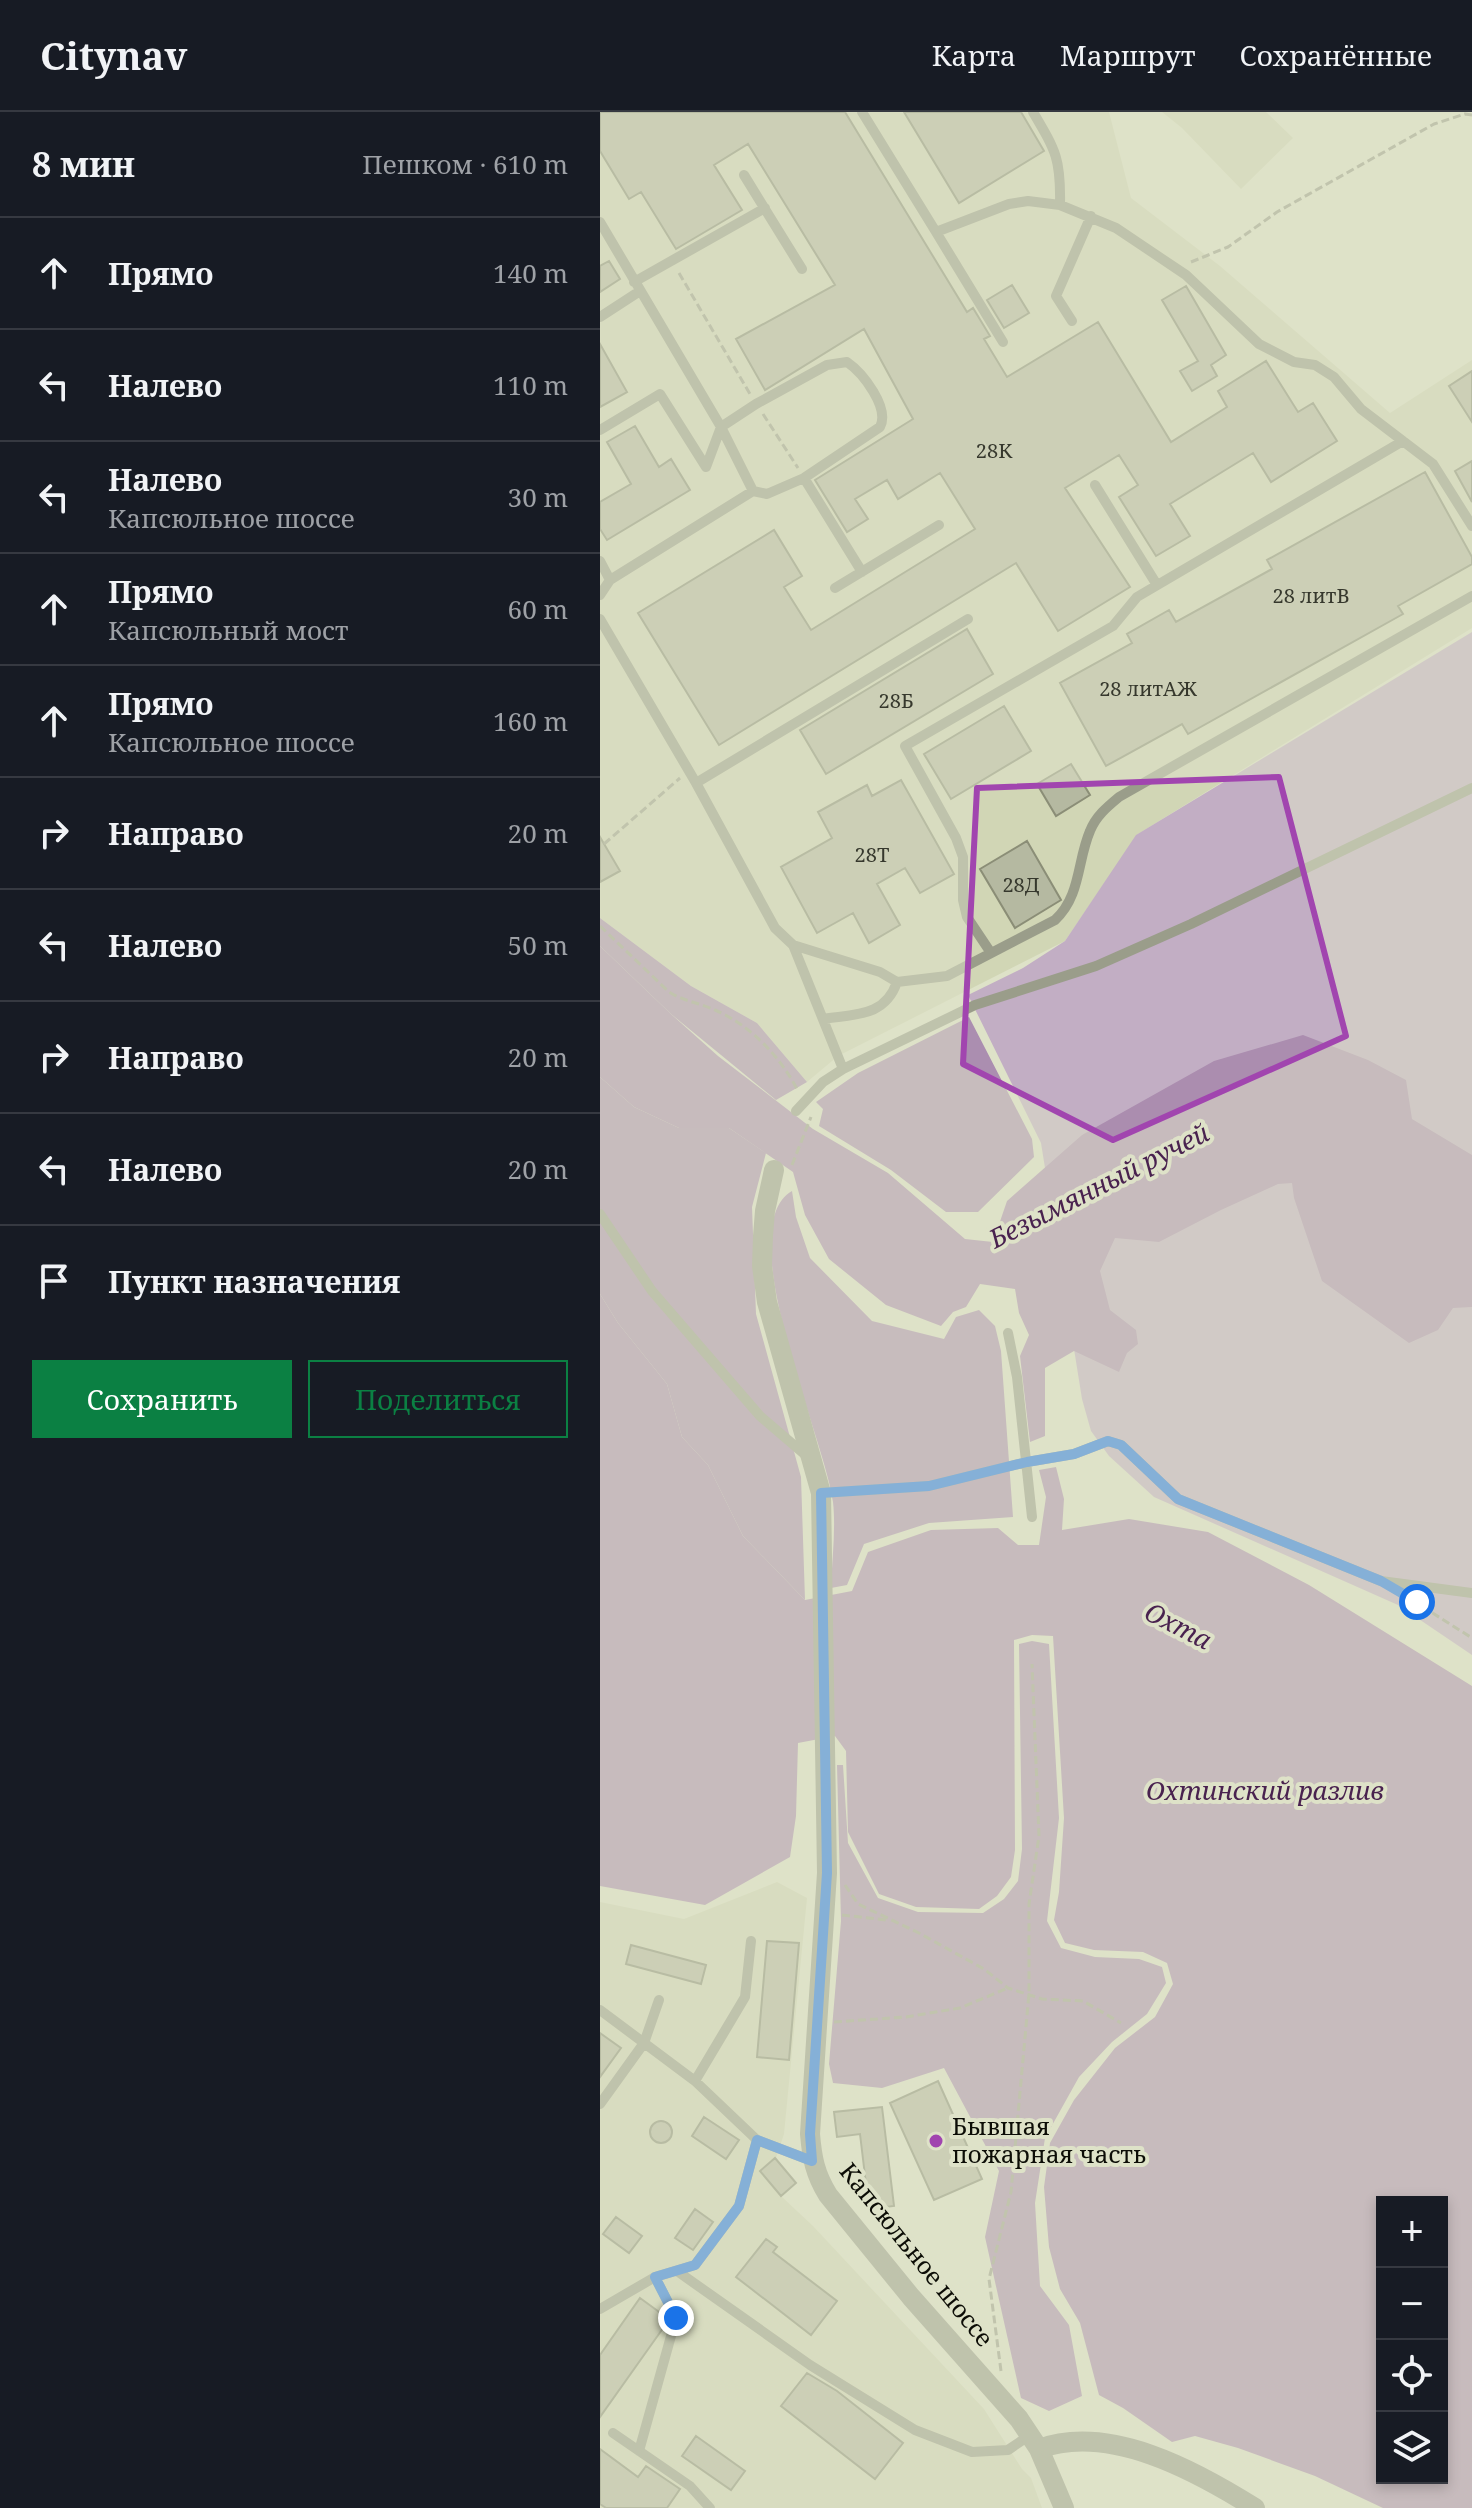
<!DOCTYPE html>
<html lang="ru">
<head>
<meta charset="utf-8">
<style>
  :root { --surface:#171b24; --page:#20242c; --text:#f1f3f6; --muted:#9ea1a6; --line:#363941; --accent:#0b8043 }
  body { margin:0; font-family:"Noto Serif",serif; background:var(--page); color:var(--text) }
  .controls { position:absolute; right:24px; bottom:24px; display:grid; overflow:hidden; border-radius:0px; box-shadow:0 4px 12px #0003 }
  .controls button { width:72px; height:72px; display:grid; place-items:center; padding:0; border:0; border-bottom:2px solid var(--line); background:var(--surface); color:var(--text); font:40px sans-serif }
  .stop { position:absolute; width:24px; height:24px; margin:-18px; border:6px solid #1a73e8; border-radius:50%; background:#fff }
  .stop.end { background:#1a73e8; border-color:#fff; box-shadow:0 2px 8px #0008 }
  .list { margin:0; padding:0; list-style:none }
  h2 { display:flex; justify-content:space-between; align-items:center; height:104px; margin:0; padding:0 32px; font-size:34px }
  h2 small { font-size:26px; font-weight:400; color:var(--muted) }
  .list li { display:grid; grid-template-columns:52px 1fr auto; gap:24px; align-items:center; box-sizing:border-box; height:112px; padding:0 32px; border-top:2px solid var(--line) }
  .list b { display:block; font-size:30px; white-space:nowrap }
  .list p { margin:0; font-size:26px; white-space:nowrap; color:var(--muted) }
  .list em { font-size:26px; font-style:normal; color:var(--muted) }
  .actions { display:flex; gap:16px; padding:24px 32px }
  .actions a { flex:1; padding:18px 0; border:2px solid var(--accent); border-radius:0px; text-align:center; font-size:28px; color:var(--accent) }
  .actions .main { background:var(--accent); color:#fff }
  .icon { flex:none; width:44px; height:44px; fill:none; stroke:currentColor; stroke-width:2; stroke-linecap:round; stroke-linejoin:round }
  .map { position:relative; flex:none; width:872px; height:2396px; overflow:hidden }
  header { display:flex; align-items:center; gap:48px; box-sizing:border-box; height:112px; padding:0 40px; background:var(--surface); border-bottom:2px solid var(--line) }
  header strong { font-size:38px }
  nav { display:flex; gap:44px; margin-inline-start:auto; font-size:28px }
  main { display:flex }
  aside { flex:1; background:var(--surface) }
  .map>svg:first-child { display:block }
  .built { fill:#d1d6b5 }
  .green { fill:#c2aec4 }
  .forest { fill:#ab8eb0 }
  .water { fill:#ab8daf; fill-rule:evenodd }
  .building { fill:#b5b9a1; stroke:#8b8e77; stroke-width:2 }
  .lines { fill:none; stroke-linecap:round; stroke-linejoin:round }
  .path { stroke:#9da08c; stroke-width:3; stroke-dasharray:8 4; stroke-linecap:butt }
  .lane { stroke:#9a9d8a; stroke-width:10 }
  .street { stroke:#9a9d8a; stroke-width:20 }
  .route { stroke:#1a73e8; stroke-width:10 }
  .marked { fill:none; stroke:#a145af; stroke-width:6; stroke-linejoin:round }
  .poi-dot { fill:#a145af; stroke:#dee2c8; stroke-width:3 }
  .labels { text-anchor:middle; stroke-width:8; stroke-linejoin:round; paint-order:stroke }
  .number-label { font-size:20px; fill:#36382d }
  .poi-label { font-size:24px; fill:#0c0d06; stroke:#dee2c8; text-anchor:start }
  .street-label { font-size:24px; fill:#0c0d06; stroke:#dee2c8 }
  .water-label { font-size:26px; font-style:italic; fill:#49224f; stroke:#dee2c8 }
</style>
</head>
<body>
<header>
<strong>Citynav</strong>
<nav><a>Карта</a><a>Маршрут</a><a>Сохранённые</a></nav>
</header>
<main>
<aside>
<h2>8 мин<small>Пешком · 610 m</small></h2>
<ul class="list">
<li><svg class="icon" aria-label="ahead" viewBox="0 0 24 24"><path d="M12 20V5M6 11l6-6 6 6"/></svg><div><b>Прямо</b></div><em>140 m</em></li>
<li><svg class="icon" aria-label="left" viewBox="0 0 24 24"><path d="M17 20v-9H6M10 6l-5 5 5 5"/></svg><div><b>Налево</b></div><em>110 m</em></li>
<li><svg class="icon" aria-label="left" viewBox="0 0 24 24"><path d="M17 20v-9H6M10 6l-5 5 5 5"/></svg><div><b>Налево</b><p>Капсюльное шоссе</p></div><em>30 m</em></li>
<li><svg class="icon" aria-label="ahead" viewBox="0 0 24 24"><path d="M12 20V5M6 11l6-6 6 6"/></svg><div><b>Прямо</b><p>Капсюльный мост</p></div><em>60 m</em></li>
<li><svg class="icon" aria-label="ahead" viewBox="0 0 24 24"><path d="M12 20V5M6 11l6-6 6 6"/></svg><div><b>Прямо</b><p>Капсюльное шоссе</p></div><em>160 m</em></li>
<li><svg class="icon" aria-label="right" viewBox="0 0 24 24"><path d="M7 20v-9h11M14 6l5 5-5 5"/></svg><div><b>Направо</b></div><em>20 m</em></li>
<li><svg class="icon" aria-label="left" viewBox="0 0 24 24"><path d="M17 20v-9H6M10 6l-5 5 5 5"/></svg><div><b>Налево</b></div><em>50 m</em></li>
<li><svg class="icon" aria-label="right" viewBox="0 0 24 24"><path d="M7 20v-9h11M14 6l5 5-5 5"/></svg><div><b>Направо</b></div><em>20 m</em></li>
<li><svg class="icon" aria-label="left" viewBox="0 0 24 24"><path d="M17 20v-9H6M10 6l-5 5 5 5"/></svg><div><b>Налево</b></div><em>20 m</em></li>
<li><svg class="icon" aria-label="arrive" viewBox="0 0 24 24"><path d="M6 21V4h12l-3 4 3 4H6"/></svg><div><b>Пункт назначения</b></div></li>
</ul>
<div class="actions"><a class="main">Сохранить</a><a>Поделиться</a></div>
</aside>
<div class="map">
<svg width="872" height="2396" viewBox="0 0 872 2396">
  <rect width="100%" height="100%" fill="#dee2c8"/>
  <path class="built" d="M 0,0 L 509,0 L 531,86 L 620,154 L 790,301 L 872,248 L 872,516 L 538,722 L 465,829 L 238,944 L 207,970 L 157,911 L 91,874 L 0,806 Z
    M 562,0 L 666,0 L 693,26 L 641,77 L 582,16 Z
    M 177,1770 L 207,1786 L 184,2022 L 176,2046 L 196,2071 L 181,2084 L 213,2114 L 384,2297 L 422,2357 L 431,2366 L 442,2396 L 0,2396 L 0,1790 L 84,1807 Z"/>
  <path class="green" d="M 872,520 L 872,1543 L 798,1493 L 554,1385 L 509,1344 L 491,1319 L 482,1287 L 441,1031 L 368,883 L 423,856 L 465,829 L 536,723 Z"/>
  <path class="forest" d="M 0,806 L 91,874 L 157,911 L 207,970 L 176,988 L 71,902 L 0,834 Z
    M 369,905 L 432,1027 L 434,1045 L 378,1100 L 346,1100 L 291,1058 L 219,1014 L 223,997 L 216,990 L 258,961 Z
    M 0,965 L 34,995 L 79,1016 L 129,1016 L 166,1041 L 152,1095 L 156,1202 L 201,1365 L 205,1488 L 143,1424 L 108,1353 L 82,1325 L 67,1272 L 18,1211 L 0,1182 Z
    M 192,1079 L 196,1105 L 210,1146 L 272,1209 L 344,1227 L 356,1205 L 379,1198 L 395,1214 L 401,1239 L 413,1405 L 329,1411 L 264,1432 L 247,1473 L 231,1476 C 232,1448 236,1417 233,1390 C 226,1329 129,1116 192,1079 Z
    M 432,1529 L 449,1532 L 459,1706 L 447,1809 L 461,1836 L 495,1845 L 539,1847 L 562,1855 L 566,1871 L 547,1902 L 512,1930 L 479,1965 L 445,2026 L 435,2091 L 440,2174 L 469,2213 L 482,2284 L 449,2299 L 421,2286 L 385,2125 L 399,2059 L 344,1956 L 282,1976 L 233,1971 L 229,1952 L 241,1809 L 237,1653 L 243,1653 L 248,1731 L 278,1786 L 318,1800 L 383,1801 L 404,1787 L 418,1769 L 422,1737 L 419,1532 Z"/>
  <path class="water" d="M 0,834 L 71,902 L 118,944 L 213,1017 L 288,1061 L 365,1127 L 393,1130 L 407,1089 L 482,1023 L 614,949 L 703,923 L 768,948 L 806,968 L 812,1007 L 872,1043 L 872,1195 L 853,1196 L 838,1218 L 809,1231 L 722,1169 L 694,1086 L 692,1071 L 678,1072 L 621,1098 L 559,1130 L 515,1126 L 500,1159 L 510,1198 L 536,1218 L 538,1232 L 527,1241 L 519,1260 L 474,1239 L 445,1256 L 445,1324 L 430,1330 L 420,1244 L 429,1223 L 419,1201 L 415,1177 L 380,1172 L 366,1195 L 353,1200 L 341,1214 L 286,1193 L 229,1147 L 205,1103 L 193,1060 L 129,1016 L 79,1016 L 34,995 L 0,965 Z
    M 0,1182 L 18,1211 L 67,1272 L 82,1325 L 108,1353 L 143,1424 L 205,1488 L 252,1479 L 268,1440 L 331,1418 L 398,1416 L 418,1433 L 439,1433 L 446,1385 L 439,1358 L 456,1355 L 464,1387 L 462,1418 L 529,1407 L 608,1420 L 709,1473 L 872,1574 L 872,2396 L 783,2396 L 715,2364 L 638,2336 L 595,2324 L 572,2330 L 523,2296 L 499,2283 L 480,2211 L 460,2177 L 449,2135 L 444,2075 L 450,2031 L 474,1988 L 515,1936 L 555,1905 L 573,1872 L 567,1851 L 543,1840 L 494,1838 L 465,1831 L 454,1808 L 459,1780 L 464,1706 L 453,1524 L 432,1523 L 414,1528 L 415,1738 L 411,1765 L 397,1784 L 379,1797 L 316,1795 L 279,1782 L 248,1720 L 246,1639 L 235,1624 L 198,1631 L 196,1704 L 190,1745 L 105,1793 L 0,1774 ZM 782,2090 L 842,2090 L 842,2366 L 782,2366 Z"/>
  <path class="building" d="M 0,0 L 245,0 L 367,200 L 373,196 L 390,224 L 384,227 L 407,265 L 498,210 L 571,330 L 627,295 L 618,279 L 666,249 L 698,300 L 713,291 L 737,329 L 671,370 L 653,341 L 570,392 L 590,424 L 556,444 L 519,385 L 538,373 L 519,343 L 465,376 L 530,475 L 458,519 L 416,451 L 119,633 L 38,501 L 174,418 L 202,464 L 184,475 L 211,518 L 375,417 L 340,361 L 298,387 L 287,368 L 255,387 L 268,407 L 247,420 L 215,368 L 313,307 L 264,217 L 165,278 L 136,227 L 235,173 L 148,32 L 114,53 L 142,98 L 76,137 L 41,80 L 29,87 L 0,39 Z
    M 304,0 L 421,0 L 444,39 L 359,91 Z
    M 9,149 L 20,167 L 0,180 L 0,154 Z
    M 412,173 L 429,201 L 404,216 L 387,188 Z
    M 586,174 L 626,243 L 611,253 L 617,264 L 592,279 L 580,259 L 598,249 L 562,188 Z
    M 0,232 L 27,280 L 0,295 Z
    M 872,259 L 872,310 L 849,274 Z
    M 35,314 L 59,355 L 71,347 L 90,378 L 7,428 L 0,417 L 0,390 L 31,372 L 7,330 Z
    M 872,349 L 872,390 L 855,359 Z
    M 825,360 L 872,445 L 872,452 L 798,494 L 803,502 L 588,622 L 582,612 L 506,654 L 460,571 L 532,531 L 527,522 L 569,498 L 576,510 L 672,457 L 667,448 Z
    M 367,517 L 393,562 L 226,662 L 200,618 Z
    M 404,594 L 431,639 L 351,687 L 324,642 Z
    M 471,652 L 490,683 L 456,704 L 437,672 Z
    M 301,668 L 354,762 L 320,781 L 305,756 L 277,772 L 300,813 L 269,831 L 253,801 L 217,821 L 181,755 L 232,726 L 218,700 L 267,673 L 272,684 Z
    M 0,725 L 20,759 L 0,770 Z
    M 427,729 L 461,788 L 415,816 L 380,757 Z
    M 167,1829 L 199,1831 L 189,1948 L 157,1945 Z
    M 31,1833 L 106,1853 L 101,1872 L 26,1852 Z
    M 0,1921 L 21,1936 L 0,1965 Z
    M 338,1969 L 382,2067 L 334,2088 L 290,1991 Z
    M 282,1995 L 294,2094 L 269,2097 L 260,2022 L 237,2025 L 234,2000 Z
    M 104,2005 L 139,2028 L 126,2047 L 92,2024 Z
    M50 2020a11 11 0 1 1 22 0a11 11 0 1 1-22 0Z
    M 175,2046 L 196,2071 L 181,2084 L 160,2059 Z
    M 95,2097 L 113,2110 L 93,2138 L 75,2126 Z
    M 16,2105 L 42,2124 L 29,2141 L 3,2122 Z
    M 166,2127 L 177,2135 L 173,2140 L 237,2189 L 211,2223 L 136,2165 Z
    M 40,2186 L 66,2205 L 66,2212 L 0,2305 L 0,2243 Z
    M 207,2261 L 237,2279 L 303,2331 L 275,2367 L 181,2294 Z
    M 96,2324 L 145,2359 L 131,2378 L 82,2344 Z
    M 0,2337 L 38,2365 L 46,2354 L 80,2377 L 67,2396 L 6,2396 L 0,2392 Z"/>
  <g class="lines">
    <path class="path" d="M 591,150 L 628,135 L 677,100 L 834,12 L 865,2 L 872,3
      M 79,161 L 150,282
      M 163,302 L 198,356
      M 4,732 L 80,666
      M 0,814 L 69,880 C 83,889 100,891 115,898 C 150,913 181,945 198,979
      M 192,1053 L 211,1005
      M 812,1488 L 872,1526
      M 245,1773 L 258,1792 L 319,1821 L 384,1857 L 408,1876 L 442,1887 L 483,1889 L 521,1911
      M 242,1803 L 286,1808
      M 234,1910 L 306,1905 L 360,1896 L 408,1876
      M 401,2259 L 389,2167 L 411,2080 L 429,1881 L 429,1792 L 439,1724 L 432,1552"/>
    <path class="lane" d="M 262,0 L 336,120 L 409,92 L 428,89 L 460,93 L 516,116 L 586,163 L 659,232 L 694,250 L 715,253 L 734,265 L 761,297 L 833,352 L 872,414
      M 433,0 C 456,39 461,47 460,93
      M 144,63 L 202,157
      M 0,110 L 121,315 L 153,379 L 10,468 L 0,483
      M 336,120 L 403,230
      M 34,170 L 165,96
      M 0,205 L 40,179
      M 472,209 L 456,184 L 491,104
      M 0,318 L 60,282 L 106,355 L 121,315 L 156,292 L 227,253 L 247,250 C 263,261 290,296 280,315 L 204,366 L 167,382 L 153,379
      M 204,366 L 262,460
      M 495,373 L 557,473
      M 0,449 L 10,468
      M 235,476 L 339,413
      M 0,507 L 96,671 L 175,816 L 193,833 L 280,860 L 297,870
      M 96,671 L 368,507
      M 193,833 L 243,957
      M 391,841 L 367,805 L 363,788 L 363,745 L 356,726 L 305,634 L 513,514 L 537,485 L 803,329
      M 223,907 C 255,902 285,905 297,870 L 347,864 L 455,808 C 481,784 477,749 490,719 C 496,704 507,695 519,685 L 872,484
      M 196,999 L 223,970 L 243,957 L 375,893 L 496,854 L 591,812 L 872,676
      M 0,1102 L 52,1179 L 160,1304 L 209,1346
      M 408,1221 L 417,1265 L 432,1405
      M 221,1381 L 329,1374 L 427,1350 L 474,1342 L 508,1329 L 521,1333 L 578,1387 L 781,1469 L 872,1481
      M 0,1898 L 95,1969 L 157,2028 L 212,2049
      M 95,1969 L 145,1885 L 151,1829
      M 0,1992 L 44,1931 L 59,1888
      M 77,2159 L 210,2253 L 315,2318 L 372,2340 L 408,2338 L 430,2323
      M 0,2197 L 55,2165 L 95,2153 L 139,2094 L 157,2028
      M 13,2321 L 90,2374 L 110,2396
      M 39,2339 L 76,2206 L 55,2165"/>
    <path class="street" d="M 174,1058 L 165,1099 L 163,1124 L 162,1154 L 167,1190 L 221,1381 L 227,1761 L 210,2022 C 212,2046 215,2062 228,2083 L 311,2185 L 419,2307 L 439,2337 L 464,2396
      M 439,2337 C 509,2311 596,2359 655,2396"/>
  </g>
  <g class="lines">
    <path class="route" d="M 76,2206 L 55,2165 L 95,2153 L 139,2094 L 157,2028 L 212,2049 L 210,2022 L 227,1761 L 221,1381 L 329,1374 L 427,1350 L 474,1342 L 508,1329 L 521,1333 L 578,1387 L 781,1469 L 817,1490"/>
  </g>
  <path d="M0 0H872V2396H0ZM 679,665 L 746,924 L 513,1028 L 363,952 L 377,676 Z" fill="#dee2c8" fill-opacity=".55" fill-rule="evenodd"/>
  <path class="marked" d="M 679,665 L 746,924 L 513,1028 L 363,952 L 377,676 Z"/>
  <circle class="poi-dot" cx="336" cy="2029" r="8"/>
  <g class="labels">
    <g class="number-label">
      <text x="394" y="346">28К</text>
      <text x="711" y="491">28 литВ</text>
      <text x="548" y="584">28 литАЖ</text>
      <text x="296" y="596">28Б</text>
      <text x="272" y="750">28Т</text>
      <text x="421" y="780">28Д</text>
    </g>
    <g class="poi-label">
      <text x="352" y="2023">Бывшая<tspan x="352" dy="28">пожарная часть</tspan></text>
    </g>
    <g class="street-label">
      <text transform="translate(316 2143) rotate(51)" y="8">Капсюльное шоссе</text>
    </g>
    <g class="water-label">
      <text transform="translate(499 1074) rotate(-27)" y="9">Безымянный ручей</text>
      <text transform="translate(578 1514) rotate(27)" y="9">Охта</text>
      <text x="665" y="1688">Охтинский разлив</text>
    </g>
  </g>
</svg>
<div class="controls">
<button>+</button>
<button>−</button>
<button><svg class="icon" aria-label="locate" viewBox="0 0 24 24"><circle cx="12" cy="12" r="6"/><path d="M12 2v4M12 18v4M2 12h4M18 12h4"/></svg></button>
<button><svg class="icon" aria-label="layers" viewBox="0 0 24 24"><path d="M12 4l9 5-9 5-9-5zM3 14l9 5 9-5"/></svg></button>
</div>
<div class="stop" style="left:817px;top:1490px"></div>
<div class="stop end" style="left:76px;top:2206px"></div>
</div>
</main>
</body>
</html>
